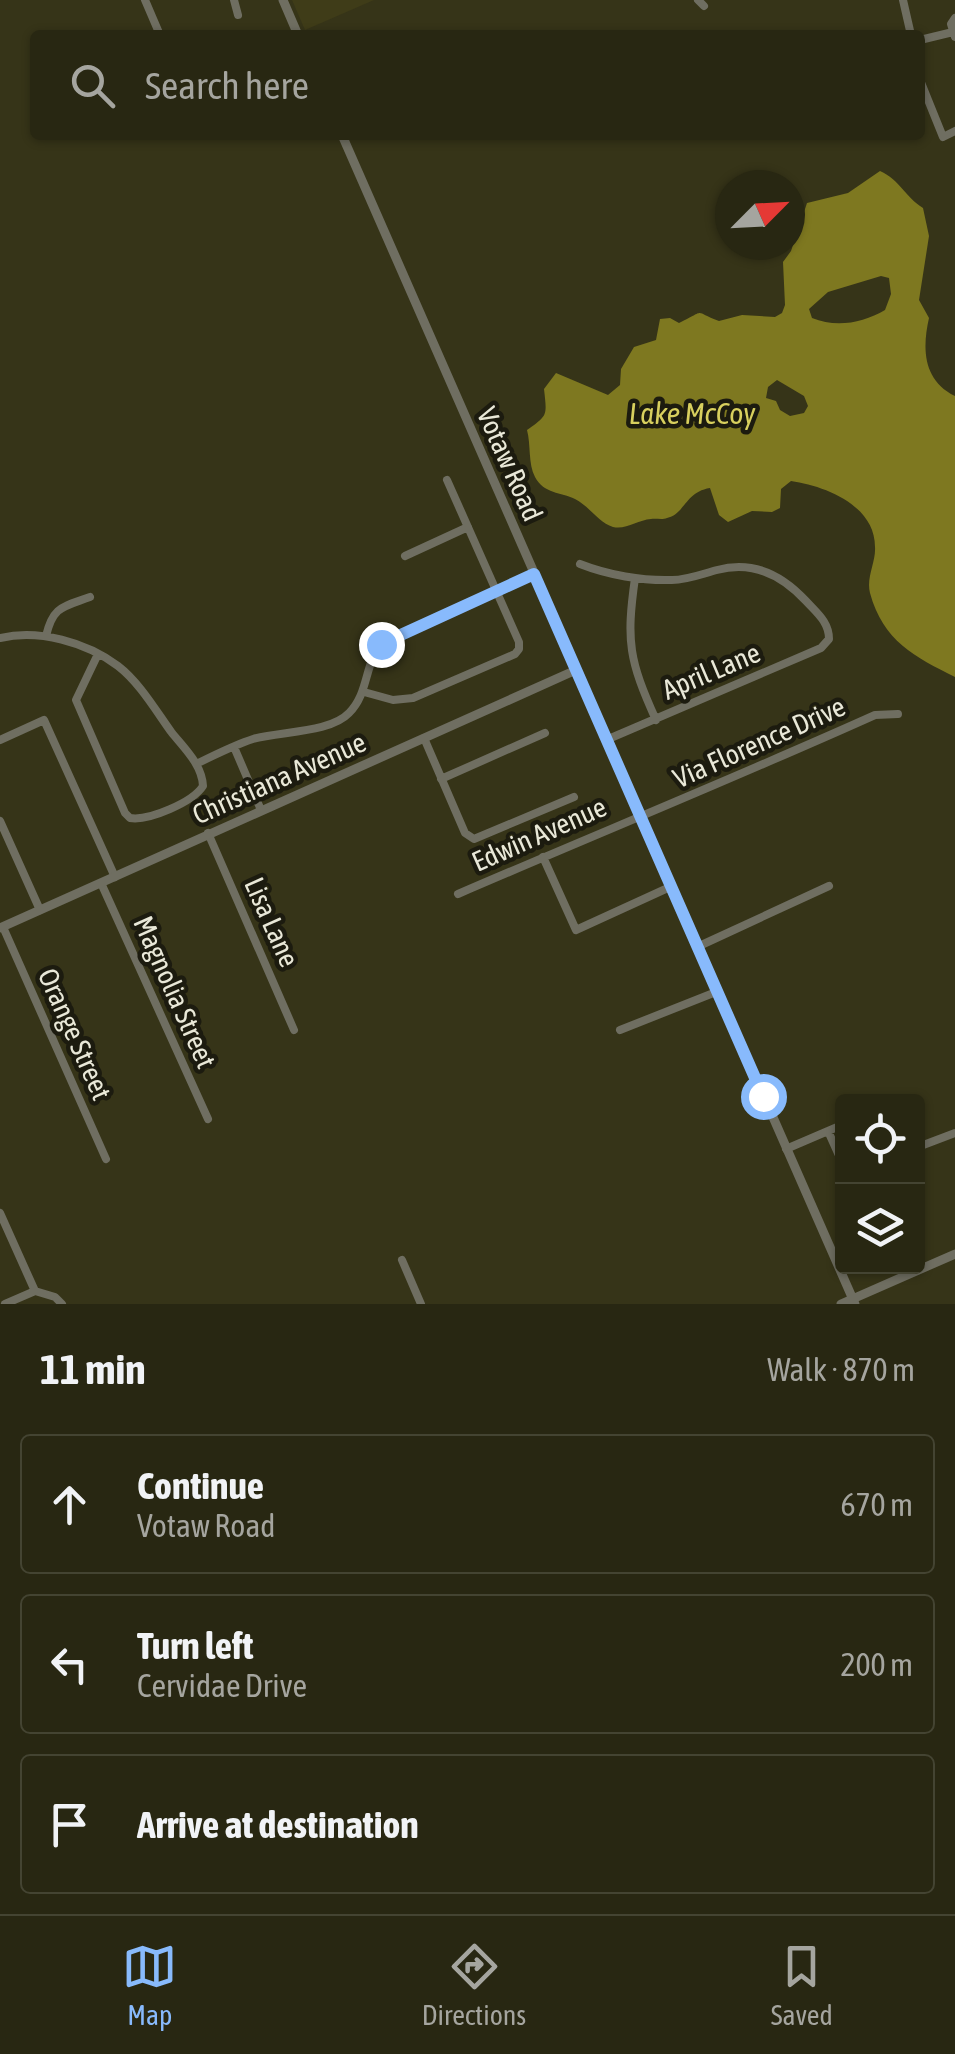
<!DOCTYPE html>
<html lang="en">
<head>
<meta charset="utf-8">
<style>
  :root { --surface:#282712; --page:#302f1b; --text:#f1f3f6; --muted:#a5a59f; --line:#444432; --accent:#88bafc }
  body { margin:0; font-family:"Asap Condensed",sans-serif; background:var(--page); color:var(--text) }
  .controls { position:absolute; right:30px; bottom:30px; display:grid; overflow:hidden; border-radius:10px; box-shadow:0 2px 8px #0004 }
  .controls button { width:90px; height:90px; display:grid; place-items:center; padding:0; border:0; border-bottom:2px solid var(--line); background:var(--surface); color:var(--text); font:50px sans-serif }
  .compass { position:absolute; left:715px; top:170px; width:90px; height:90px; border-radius:50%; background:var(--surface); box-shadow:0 2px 8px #0004; rotate:66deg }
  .stop { position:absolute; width:30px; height:30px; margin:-22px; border:8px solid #88bafc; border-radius:50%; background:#fff }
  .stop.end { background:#88bafc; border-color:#fff; box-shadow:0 2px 10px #0008 }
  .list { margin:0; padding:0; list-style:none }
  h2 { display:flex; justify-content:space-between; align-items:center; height:130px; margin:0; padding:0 40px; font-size:42px }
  h2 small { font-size:32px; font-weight:400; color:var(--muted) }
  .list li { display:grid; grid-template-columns:65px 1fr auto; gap:30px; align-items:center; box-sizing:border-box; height:140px; margin:0 20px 20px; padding:0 20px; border:2px solid var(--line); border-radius:10px }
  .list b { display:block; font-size:38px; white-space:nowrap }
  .list p { margin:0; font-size:32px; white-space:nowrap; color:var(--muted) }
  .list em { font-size:32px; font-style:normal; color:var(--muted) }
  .icon { flex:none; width:55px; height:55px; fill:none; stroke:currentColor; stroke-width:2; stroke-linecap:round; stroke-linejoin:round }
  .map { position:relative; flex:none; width:955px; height:1304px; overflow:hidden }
  .search { position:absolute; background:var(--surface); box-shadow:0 2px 8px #0004; left:30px; right:30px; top:30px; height:110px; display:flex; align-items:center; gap:25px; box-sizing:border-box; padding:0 35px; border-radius:10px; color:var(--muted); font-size:38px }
  .sheet { height:610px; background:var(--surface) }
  nav { display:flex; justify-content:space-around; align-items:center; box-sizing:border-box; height:140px; border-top:2px solid var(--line); background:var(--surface); font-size:28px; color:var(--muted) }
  nav a { display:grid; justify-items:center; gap:5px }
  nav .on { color:var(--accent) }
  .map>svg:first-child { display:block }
  .built { fill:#3f3c18 }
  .water { fill:#7e7820; fill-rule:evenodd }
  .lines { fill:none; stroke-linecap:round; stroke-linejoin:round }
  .minor { stroke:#6f6e61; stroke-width:8 }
  .tertiary { stroke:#6f6e61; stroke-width:9 }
  .route { stroke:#88bafc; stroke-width:12 }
  .labels { text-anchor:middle; stroke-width:9; stroke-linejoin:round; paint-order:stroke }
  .street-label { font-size:28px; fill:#e9e8d8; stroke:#1c1b0f }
  .water-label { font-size:30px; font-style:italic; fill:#d8d05e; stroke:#1c1b0f }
</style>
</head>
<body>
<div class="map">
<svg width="955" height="1304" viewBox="0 0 955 1304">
  <rect width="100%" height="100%" fill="#363418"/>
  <path class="built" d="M 292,0 L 374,0 L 305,30 Z"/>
  <path class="water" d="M 880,171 C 900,180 905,197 923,208 L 929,236 L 919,300 L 929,318 C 922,349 923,380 955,396 L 955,677 C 915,657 883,641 870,593 C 866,577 876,562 875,547 C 875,505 825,486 791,481 L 781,489 L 780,508 L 772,512 L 752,511 L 728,522 L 719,515 L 710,488 C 685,492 685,514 667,518 C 662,520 656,518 651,519 C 638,520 626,530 613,527 C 598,522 589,506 575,499 C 561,492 544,494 535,477 C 528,464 531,445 527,430 C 548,415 547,416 544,389 L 556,373 L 608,395 L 620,385 L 621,369 L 634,347 L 656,340 L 660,319 L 670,318 L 679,323 C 708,309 692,311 719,321 L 742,315 L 775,317 L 782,313 L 785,305 L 783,262 L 791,251 L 807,203 L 848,193 ZM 881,276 L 889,278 L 891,294 L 885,310 C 863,323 836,328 812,318 L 809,309 L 828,292 ZM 777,380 L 804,396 L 808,406 L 804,413 L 790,416 L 780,410 L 776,401 L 766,398 L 768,387 Z"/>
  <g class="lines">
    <path class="minor" d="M 145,0 L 160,35
      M 234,0 L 238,15
      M 698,0 L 704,6
      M 903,0 L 911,35
      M 955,18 L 951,24 L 955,37
      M 920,40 L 953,32
      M 920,80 L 943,137 L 955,131
      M 405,556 L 468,527
      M 580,564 C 608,575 642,581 672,580 C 687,580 702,574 717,570 C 753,560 782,575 806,601 C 817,613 829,622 829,639 L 821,648 L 606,740
      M 635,578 C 626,642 629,660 656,720
      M 46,636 C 53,606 63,607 90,597
      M 0,638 C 39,629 86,642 118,666 C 140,683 156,711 172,733 C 185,749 202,765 203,786 C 193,802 149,821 130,818 L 125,813 L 76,700 L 98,654
      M 364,692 L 393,700 L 413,698 L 515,654 L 519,649 L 519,642 L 447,480
      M 424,738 L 465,833 L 474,839 L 574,797
      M 0,740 L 44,720 L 115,877
      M 234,747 L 261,810
      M 196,764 C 215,755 234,745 253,739 C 281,731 330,733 349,713 C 369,693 364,665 381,644 L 534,574
      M 441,779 L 545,733
      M 0,821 L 40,910
      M 208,833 L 294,1030
      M 543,857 L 576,930 L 670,887
      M 101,883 L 208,1119
      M 458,894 C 597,834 737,777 875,715 L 898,714
      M 3,927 L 106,1159
      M 697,947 L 829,886
      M 620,1030 L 716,992
      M 828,1131 L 842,1162
      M 918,1147 L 955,1133
      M 786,1149 L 842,1125
      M 0,1213 L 35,1291
      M 402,1260 L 421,1304
      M 35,1291 L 55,1297 L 62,1304
      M 5,1304 L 35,1291"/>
    <path class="tertiary" d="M 283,0 L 298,35
      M 342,135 L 855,1304
      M 0,928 L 576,670
      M 841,1304 L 955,1254"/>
  </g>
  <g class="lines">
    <path class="route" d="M 381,644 L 534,574 L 763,1096"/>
  </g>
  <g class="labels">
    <g class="street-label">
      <text transform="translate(510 464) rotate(66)" y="10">Votaw Road</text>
      <text transform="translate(711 671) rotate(-23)" y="10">April Lane</text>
      <text transform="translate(759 742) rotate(-24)" y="10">Via Florence Drive</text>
      <text transform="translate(279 778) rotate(-24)" y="10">Christiana Avenue</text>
      <text transform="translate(539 834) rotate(-24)" y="10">Edwin Avenue</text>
      <text transform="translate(272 922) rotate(66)" y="10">Lisa Lane</text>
      <text transform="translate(175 992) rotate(66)" y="10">Magnolia Street</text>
      <text transform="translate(75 1034) rotate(66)" y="10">Orange Street</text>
    </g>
    <g class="water-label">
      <text x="692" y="424">Lake McCoy</text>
    </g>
  </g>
</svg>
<div class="controls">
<button><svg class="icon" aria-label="locate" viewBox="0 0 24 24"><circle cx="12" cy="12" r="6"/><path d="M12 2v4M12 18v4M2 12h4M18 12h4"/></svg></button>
<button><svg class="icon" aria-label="layers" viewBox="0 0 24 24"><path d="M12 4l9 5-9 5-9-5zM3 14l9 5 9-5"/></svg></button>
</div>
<svg class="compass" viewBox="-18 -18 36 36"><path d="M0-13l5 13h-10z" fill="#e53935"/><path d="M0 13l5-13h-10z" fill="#a5a59f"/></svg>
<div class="stop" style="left:763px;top:1096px"></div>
<div class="stop end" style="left:381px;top:644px"></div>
<div class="search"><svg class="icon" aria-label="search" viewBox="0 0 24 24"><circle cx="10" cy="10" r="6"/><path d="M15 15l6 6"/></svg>Search here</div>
</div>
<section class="sheet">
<h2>11 min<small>Walk · 870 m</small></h2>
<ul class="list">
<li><svg class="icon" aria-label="ahead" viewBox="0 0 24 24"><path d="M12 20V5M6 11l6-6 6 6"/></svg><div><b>Continue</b><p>Votaw Road</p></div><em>670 m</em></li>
<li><svg class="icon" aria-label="left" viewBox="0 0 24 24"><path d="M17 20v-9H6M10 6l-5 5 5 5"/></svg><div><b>Turn left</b><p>Cervidae Drive</p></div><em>200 m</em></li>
<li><svg class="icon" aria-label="arrive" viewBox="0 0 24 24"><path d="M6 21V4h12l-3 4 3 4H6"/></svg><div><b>Arrive at destination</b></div></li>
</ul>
</section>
<nav>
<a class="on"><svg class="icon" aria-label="map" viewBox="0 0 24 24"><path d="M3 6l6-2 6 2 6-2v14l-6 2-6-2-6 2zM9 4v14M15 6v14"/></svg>Map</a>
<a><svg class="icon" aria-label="directions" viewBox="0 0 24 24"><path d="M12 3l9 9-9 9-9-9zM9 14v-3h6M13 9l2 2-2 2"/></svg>Directions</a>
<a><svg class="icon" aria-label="saved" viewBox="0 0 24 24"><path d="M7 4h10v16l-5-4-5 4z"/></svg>Saved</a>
</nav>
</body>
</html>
